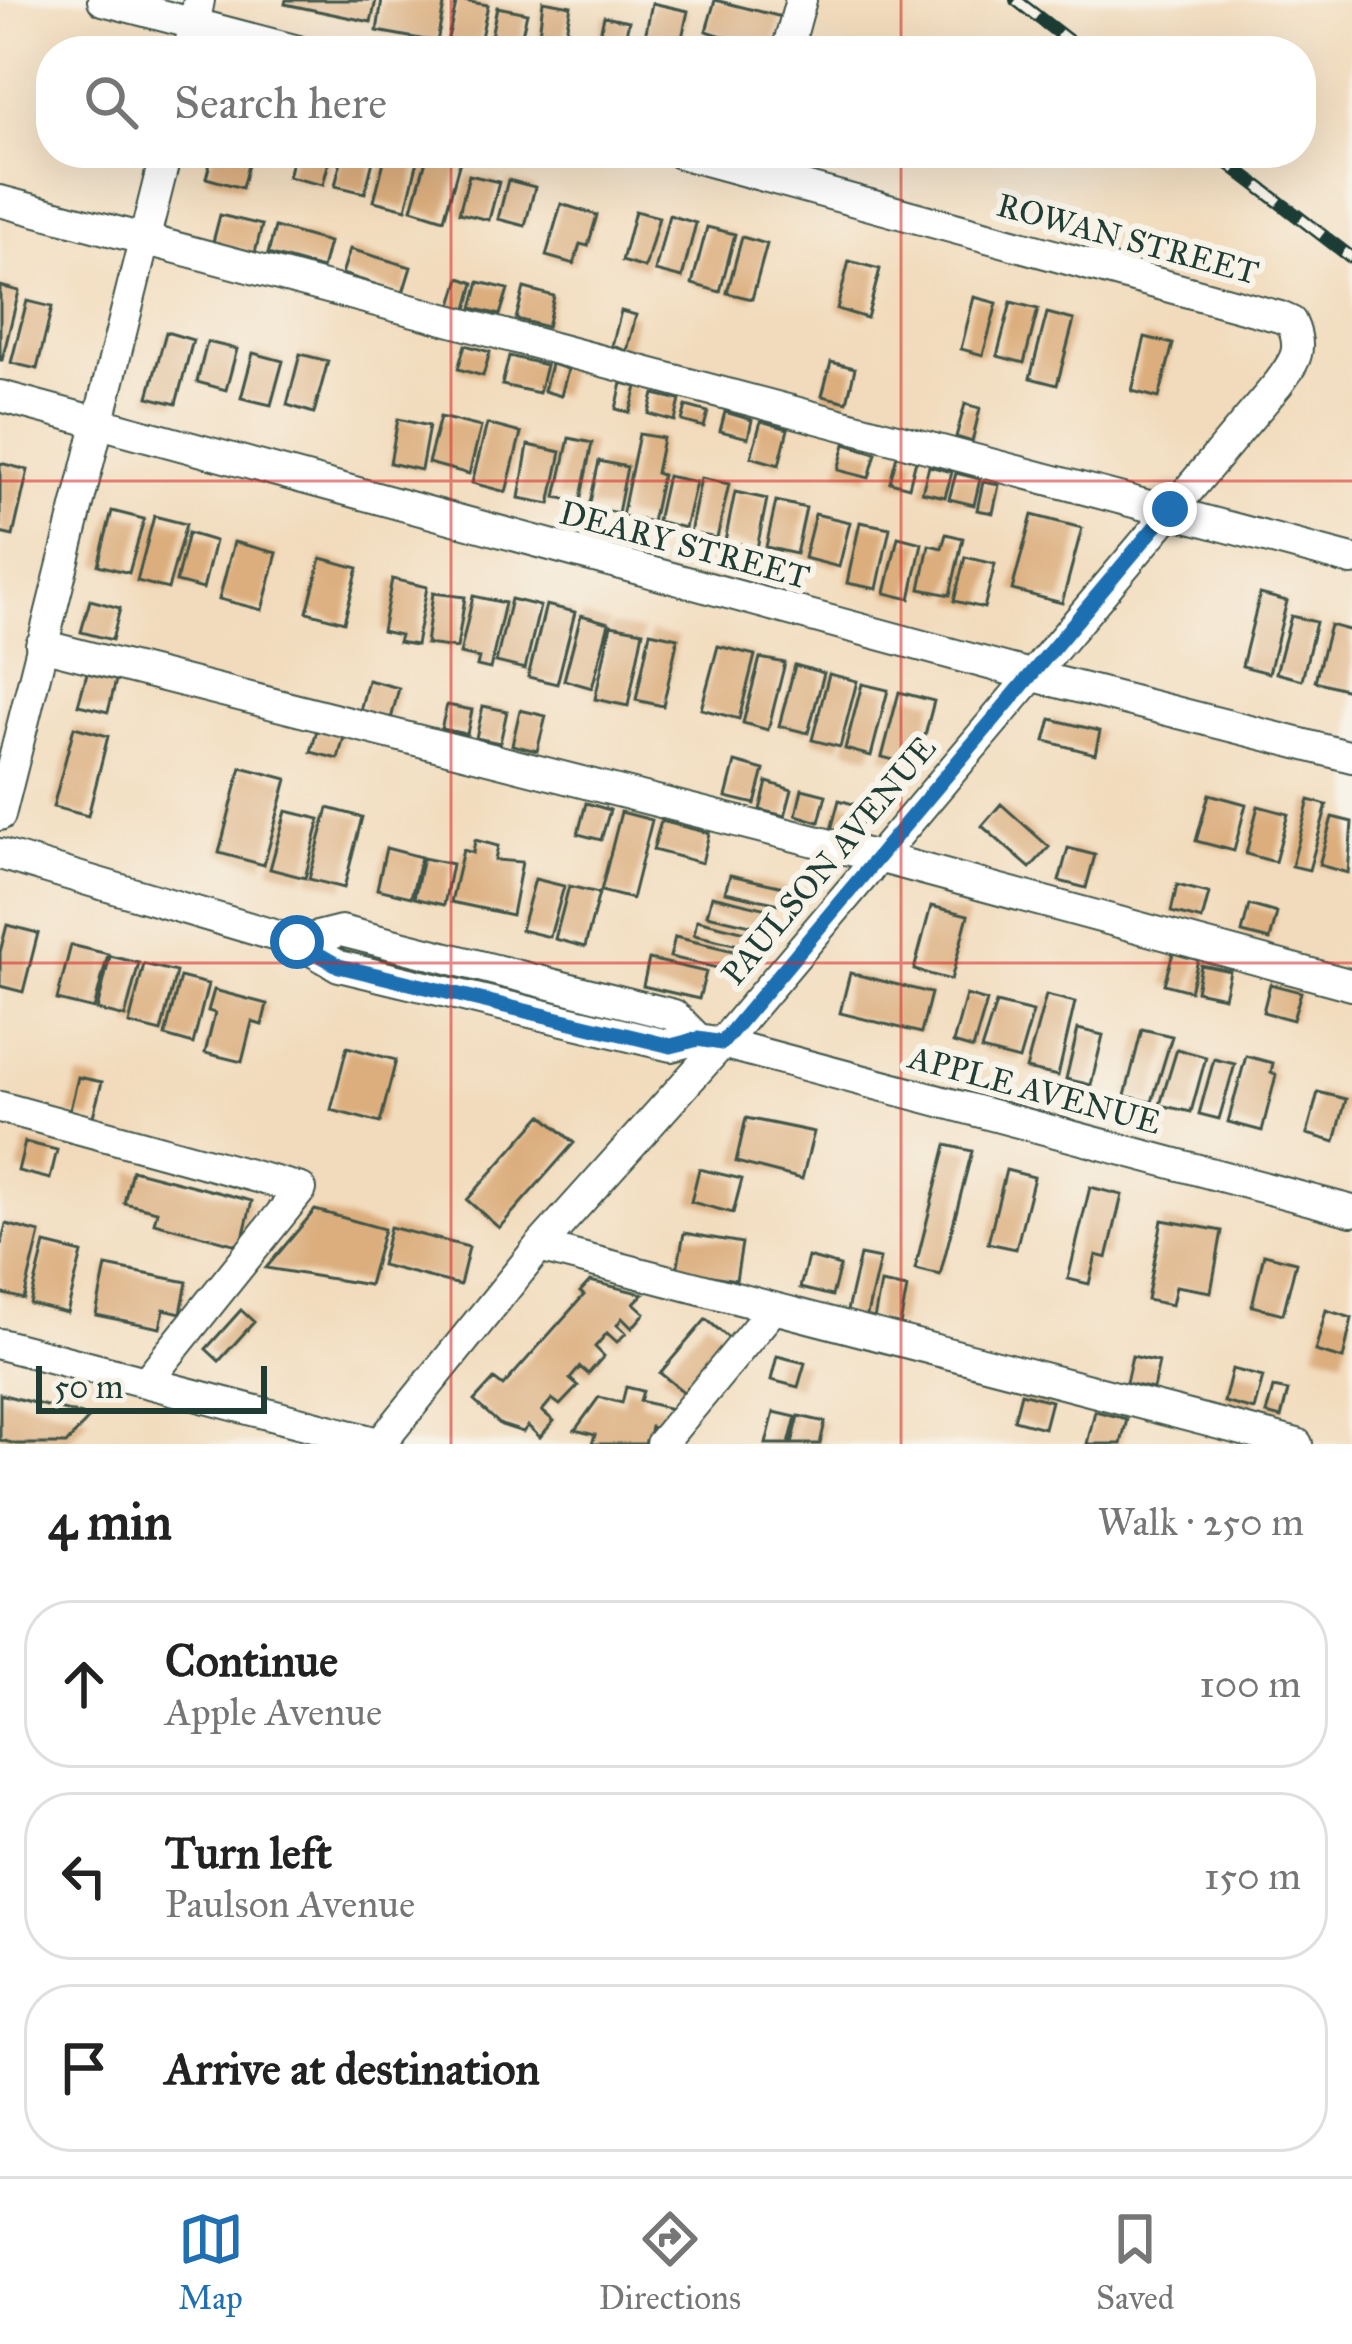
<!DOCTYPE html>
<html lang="en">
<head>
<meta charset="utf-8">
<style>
  :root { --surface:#fff; --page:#f2f2f2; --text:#222; --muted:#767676; --line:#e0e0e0; --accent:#1f6fb2 }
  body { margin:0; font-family:"IM FELL Great Primer",serif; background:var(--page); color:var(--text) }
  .scale { position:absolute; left:36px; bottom:30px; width:231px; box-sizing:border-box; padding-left:12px; border:6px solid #1f3d34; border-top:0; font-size:33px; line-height:42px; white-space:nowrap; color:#1f3d34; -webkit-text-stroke:9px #f7f3e8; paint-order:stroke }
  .stop { position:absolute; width:36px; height:36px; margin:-27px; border:9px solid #1f6fb2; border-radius:50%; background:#fff }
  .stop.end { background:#1f6fb2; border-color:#fff; box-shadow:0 3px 12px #0008 }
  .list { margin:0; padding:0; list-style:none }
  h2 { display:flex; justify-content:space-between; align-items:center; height:156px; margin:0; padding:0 48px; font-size:51px }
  h2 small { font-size:39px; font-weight:400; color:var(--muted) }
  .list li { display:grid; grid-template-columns:78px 1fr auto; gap:36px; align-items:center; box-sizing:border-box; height:168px; margin:0 24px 24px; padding:0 24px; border:3px solid var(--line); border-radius:48px }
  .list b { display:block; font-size:45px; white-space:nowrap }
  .list p { margin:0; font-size:39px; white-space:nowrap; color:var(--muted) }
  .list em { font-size:39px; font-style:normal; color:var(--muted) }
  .icon { flex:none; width:66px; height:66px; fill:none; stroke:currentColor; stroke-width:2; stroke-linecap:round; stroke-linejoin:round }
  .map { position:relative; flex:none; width:1352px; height:1444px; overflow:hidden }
  .search { position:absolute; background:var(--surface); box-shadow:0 12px 48px #0002; left:36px; right:36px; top:36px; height:132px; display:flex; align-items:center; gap:30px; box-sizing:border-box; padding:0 42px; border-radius:48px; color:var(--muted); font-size:45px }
  .sheet { height:732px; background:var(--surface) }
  nav { display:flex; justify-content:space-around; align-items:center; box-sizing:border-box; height:168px; border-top:3px solid var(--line); background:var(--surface); font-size:33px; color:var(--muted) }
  nav a { display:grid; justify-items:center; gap:6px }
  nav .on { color:var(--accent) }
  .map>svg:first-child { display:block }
  .building { fill:#dcae7e }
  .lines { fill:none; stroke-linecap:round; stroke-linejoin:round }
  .minor-casing { stroke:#3f5548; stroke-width:34 }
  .minor { stroke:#fff; stroke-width:30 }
  .rail-casing { stroke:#1f3d34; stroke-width:14 }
  .rail { stroke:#f7f3e8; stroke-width:9; stroke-dasharray:27; stroke-linecap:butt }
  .route { stroke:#1f6fb2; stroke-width:15 }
  .grid { fill:none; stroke:#d62828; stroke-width:3; stroke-opacity:0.55 }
  .labels { text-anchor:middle; stroke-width:12; stroke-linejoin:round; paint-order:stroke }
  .street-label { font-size:33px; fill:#1f3d34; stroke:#f7f3e8 }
</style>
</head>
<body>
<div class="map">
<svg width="1352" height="1444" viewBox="0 0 1352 1444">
  <rect width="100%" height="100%" fill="#f7f3e8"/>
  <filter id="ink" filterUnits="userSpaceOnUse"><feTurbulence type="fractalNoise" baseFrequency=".00833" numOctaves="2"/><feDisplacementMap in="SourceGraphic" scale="24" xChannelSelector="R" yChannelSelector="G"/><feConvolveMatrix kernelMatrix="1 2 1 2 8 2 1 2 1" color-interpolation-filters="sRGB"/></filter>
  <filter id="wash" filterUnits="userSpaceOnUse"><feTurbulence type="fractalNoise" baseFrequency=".004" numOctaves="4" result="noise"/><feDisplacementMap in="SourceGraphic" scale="48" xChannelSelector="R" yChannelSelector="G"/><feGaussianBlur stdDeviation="2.7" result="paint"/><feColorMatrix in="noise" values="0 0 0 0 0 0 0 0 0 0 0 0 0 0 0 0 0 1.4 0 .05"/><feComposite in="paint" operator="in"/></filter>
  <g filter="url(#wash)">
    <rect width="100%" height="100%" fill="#f2dbbc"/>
    <g id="blocks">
      <path class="building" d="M 286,0 L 376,0 L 371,22 L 285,4 Z
        M 382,0 L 445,0 L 437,42 L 377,31 Z
        M 457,0 L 488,5 L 478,51 L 445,51 Z
        M 715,0 L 782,17 L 772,51 L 706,31 Z
        M 543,1 L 571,6 L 562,51 L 537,51 Z
        M 652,3 L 688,11 L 679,51 L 642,51 Z
        M 497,7 L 527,13 L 518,51 L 488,51 Z
        M 604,16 L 629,21 L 622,51 L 596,51 Z
        M 213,153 L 251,153 L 242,188 L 206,178 Z
        M 294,153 L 331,153 L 323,185 L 288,177 Z
        M 343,153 L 375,153 L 365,193 L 335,186 Z
        M 386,153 L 418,160 L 406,209 L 374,201 Z
        M 428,153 L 460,161 L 444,219 L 412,209 Z
        M 469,175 L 499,182 L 489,220 L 459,213 Z
        M 508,180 L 535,187 L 525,226 L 498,219 Z
        M 561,204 L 597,215 L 588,246 L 580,244 L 574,264 L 546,256 Z
        M 635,211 L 659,217 L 645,268 L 622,261 Z
        M 220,215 L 262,225 L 255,253 L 213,242 Z
        M 669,215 L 696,223 L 682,278 L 655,271 Z
        M 275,227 L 329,242 L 322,269 L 268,254 Z
        M 707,227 L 735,234 L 720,292 L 692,284 Z
        M 742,237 L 767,244 L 752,299 L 727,293 Z
        M 350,249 L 411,267 L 403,293 L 342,274 Z
        M 849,261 L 880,269 L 867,318 L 837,309 Z
        M 460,278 L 474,283 L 467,309 L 452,305 Z
        M 479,282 L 508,289 L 500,315 L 472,308 Z
        M 0,286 L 19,291 L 2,360 L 0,360 Z
        M 524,288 L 554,296 L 547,327 L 516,319 Z
        M 974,297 L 997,303 L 983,355 L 961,349 Z
        M 27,301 L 52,307 L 37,369 L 11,363 Z
        M 1011,302 L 1038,309 L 1024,363 L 997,356 Z
        M 621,311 L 636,315 L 627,351 L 612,346 Z
        M 1047,313 L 1074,320 L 1057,385 L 1030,378 Z
        M 166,332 L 193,340 L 176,404 L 148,397 Z
        M 1145,337 L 1173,344 L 1159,398 L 1132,391 Z
        M 207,342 L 237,349 L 226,390 L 197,382 Z
        M 465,345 L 490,352 L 483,376 L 458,369 Z
        M 253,353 L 283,361 L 271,405 L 241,398 Z
        M 300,354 L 328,361 L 314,413 L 287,405 Z
        M 509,356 L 546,365 L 539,393 L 502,385 Z
        M 831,362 L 855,368 L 847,402 L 822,396 Z
        M 551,364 L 568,369 L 561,396 L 544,391 Z
        M 622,383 L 637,387 L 630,413 L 616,409 Z
        M 654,394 L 680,400 L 675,421 L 649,414 Z
        M 965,404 L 980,408 L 972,442 L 956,437 Z
        M 686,406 L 708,412 L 704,427 L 682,421 Z
        M 725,412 L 752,420 L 748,438 L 720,431 Z
        M 440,417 L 481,427 L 469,474 L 428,463 Z
        M 398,419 L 429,426 L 421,470 L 390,463 Z
        M 761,421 L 788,429 L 779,465 L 751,457 Z
        M 487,424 L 521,433 L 506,492 L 472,483 Z
        M 639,434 L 663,438 L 656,473 L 662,475 L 652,522 L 622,516 Z
        M 569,438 L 592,443 L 580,502 L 556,497 Z
        M 845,444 L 876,453 L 869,478 L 838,470 Z
        M 528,445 L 561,452 L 550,504 L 519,498 Z
        M 897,455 L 916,460 L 909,487 L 890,482 Z
        M 599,461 L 627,467 L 618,513 L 589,507 Z
        M 0,463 L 28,470 L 13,536 L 0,533 Z
        M 929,466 L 952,472 L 945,497 L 922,492 Z
        M 956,473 L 980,479 L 974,505 L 949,499 Z
        M 667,476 L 696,482 L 685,528 L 657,521 Z
        M 701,478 L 729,484 L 717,538 L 690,533 Z
        M 983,482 L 999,485 L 993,513 L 977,510 Z
        M 735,492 L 767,499 L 757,548 L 725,541 Z
        M 776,501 L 806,508 L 796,554 L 766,547 Z
        M 112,511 L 144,519 L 129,573 L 98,565 Z
        M 815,514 L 850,522 L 839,567 L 804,558 Z
        M 1032,515 L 1082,528 L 1062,603 L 1012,590 Z
        M 154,516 L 186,524 L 168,589 L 137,581 Z
        M 860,522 L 890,528 L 877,589 L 847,583 Z
        M 188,533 L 215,541 L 203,589 L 176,582 Z
        M 946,534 L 963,538 L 950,595 L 920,589 L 929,545 L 942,548 Z
        M 898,537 L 922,543 L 910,599 L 885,593 Z
        M 234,542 L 277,553 L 262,610 L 219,599 Z
        M 965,557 L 995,564 L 984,608 L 954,601 Z
        M 321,558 L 358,568 L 344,622 L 307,612 Z
        M 392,579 L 427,587 L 416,645 L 398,642 L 400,635 L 382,631 Z
        M 433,593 L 465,597 L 457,648 L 426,644 Z
        M 1260,594 L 1287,601 L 1269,673 L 1242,666 Z
        M 473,596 L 505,603 L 490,669 L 477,666 L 479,658 L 460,654 Z
        M 511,599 L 540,606 L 525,669 L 496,662 Z
        M 90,600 L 120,608 L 112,640 L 81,632 Z
        M 546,605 L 575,612 L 557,684 L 528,677 Z
        M 581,615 L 609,623 L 592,688 L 564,680 Z
        M 1291,616 L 1316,622 L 1302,680 L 1276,673 Z
        M 611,625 L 643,631 L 628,706 L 595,699 Z
        M 1330,625 L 1352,631 L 1352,691 L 1315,681 Z
        M 650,632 L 678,638 L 663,706 L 636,700 Z
        M 718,646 L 755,655 L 739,719 L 701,709 Z
        M 760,658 L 785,663 L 768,730 L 743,723 Z
        M 795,665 L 824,673 L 808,733 L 779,726 Z
        M 87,673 L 116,680 L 108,712 L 78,705 Z
        M 829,674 L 857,681 L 840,747 L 812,740 Z
        M 368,680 L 399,688 L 391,719 L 360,711 Z
        M 862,684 L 888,690 L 871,756 L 845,749 Z
        M 899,692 L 934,701 L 917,766 L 882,757 Z
        M 447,705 L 472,710 L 467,734 L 441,729 Z
        M 483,706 L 507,711 L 500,743 L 476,738 Z
        M 520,710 L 546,716 L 537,751 L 512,745 Z
        M 1051,719 L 1100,731 L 1095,754 L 1045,741 Z
        M 74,727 L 108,736 L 88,816 L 53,807 Z
        M 317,730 L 344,737 L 338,759 L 311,752 Z
        M 735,762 L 764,770 L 755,804 L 726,797 Z
        M 241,767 L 287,779 L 264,865 L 219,853 Z
        M 767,782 L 792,790 L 785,816 L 760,810 Z
        M 802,789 L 826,795 L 819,822 L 796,815 Z
        M 1209,794 L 1246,804 L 1234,851 L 1196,841 Z
        M 839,800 L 867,808 L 859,838 L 831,830 Z
        M 1309,800 L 1327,805 L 1309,870 L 1292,866 Z
        M 586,803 L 610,810 L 601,840 L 578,834 Z
        M 1001,804 L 1049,847 L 1030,868 L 982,826 Z
        M 1258,806 L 1288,814 L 1275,862 L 1246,854 Z
        M 328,808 L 362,817 L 344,888 L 309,879 Z
        M 286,811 L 320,819 L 305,878 L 270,869 Z
        M 621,812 L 652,820 L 632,899 L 601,891 Z
        M 1332,817 L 1352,822 L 1348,873 L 1319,865 Z
        M 661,821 L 709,833 L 702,863 L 653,850 Z
        M 475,840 L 498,846 L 495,860 L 522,862 L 512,915 L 451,902 L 463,850 L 473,853 Z
        M 386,848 L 421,857 L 411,897 L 377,889 Z
        M 1068,848 L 1095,855 L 1086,888 L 1059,881 Z
        M 423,858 L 452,864 L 444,905 L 414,898 Z
        M 730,875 L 788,888 L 784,905 L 725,892 Z
        M 535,879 L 564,886 L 550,937 L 521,930 Z
        M 1177,885 L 1209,893 L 1202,920 L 1171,912 Z
        M 569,886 L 599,893 L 585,947 L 555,939 Z
        M 712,896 L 768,909 L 763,928 L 707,915 Z
        M 1249,905 L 1277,913 L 1270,940 L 1242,933 Z
        M 931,906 L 968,915 L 951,980 L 914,970 Z
        M 697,920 L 750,933 L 747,947 L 694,935 Z
        M 7,925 L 38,933 L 23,992 L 0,986 L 0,952 Z
        M 675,937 L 734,951 L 730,971 L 670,957 Z
        M 71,945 L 108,954 L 94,1009 L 57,1000 Z
        M 1173,953 L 1198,960 L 1190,991 L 1164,984 Z
        M 110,956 L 139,963 L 125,1017 L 97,1010 Z
        M 649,959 L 706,972 L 699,999 L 643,986 Z
        M 144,964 L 176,972 L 161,1032 L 129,1024 Z
        M 1201,965 L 1230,971 L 1224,997 L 1196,991 Z
        M 850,973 L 931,993 L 921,1033 L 840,1013 Z
        M 180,977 L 208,984 L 193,1044 L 165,1036 Z
        M 1270,984 L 1301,992 L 1293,1020 L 1263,1012 Z
        M 214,990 L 267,1004 L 262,1025 L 252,1022 L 242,1062 L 205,1053 L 215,1013 L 208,1011 Z
        M 966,995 L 987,1001 L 973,1049 L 953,1043 Z
        M 1046,995 L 1075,1002 L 1058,1076 L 1026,1069 Z
        M 996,1003 L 1033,1012 L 1019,1060 L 981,1050 Z
        M 1078,1029 L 1103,1035 L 1091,1085 L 1066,1079 Z
        M 1142,1029 L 1172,1036 L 1152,1102 L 1125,1096 Z
        M 347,1047 L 396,1060 L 380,1123 L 331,1110 Z
        M 1177,1049 L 1206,1057 L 1191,1112 L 1160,1105 Z
        M 1246,1056 L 1273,1063 L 1271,1073 L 1276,1075 L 1262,1131 L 1228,1122 Z
        M 1214,1059 L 1235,1064 L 1219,1119 L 1199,1114 Z
        M 78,1077 L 102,1082 L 92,1120 L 69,1114 Z
        M 1318,1092 L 1346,1099 L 1335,1142 L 1307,1134 Z
        M 542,1115 L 574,1143 L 499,1228 L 467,1200 Z
        M 746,1118 L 814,1132 L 802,1179 L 736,1162 Z
        M 25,1142 L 57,1150 L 50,1179 L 18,1171 Z
        M 946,1145 L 972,1151 L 940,1275 L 915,1269 Z
        M 699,1169 L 742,1179 L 733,1213 L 691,1202 Z
        M 132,1170 L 252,1201 L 241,1246 L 154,1223 L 157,1211 L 124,1203 Z
        M 1006,1170 L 1034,1177 L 1016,1249 L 988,1243 Z
        M 1090,1187 L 1122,1195 L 1107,1258 L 1096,1255 L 1089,1284 L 1068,1279 Z
        M 315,1210 L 384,1229 L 369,1285 L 266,1268 Z
        M 1162,1220 L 1222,1231 L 1211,1292 L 1176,1286 L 1172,1305 L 1147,1300 Z
        M 6,1224 L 40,1233 L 24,1299 L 0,1293 L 0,1249 Z
        M 390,1227 L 469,1247 L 460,1285 L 381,1265 Z
        M 684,1233 L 742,1243 L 736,1280 L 677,1270 Z
        M 45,1244 L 82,1253 L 67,1313 L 30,1304 Z
        M 1264,1254 L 1296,1262 L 1283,1314 L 1252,1306 Z
        M 860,1255 L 880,1259 L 866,1319 L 846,1315 Z
        M 808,1257 L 840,1266 L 832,1296 L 800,1288 Z
        M 106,1266 L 187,1282 L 181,1313 L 164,1309 L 160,1328 L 96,1315 Z
        M 590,1281 L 643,1294 L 634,1303 L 645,1313 L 632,1328 L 622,1318 L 617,1325 L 626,1333 L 617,1342 L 607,1333 L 595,1347 L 604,1356 L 588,1374 L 580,1367 L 570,1379 L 578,1386 L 560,1405 L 552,1399 L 542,1411 L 554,1421 L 540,1437 L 528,1426 L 523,1432 L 501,1425 L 474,1401 L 494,1379 L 503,1386 L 584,1295 L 580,1292 Z
        M 881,1283 L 907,1288 L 900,1325 L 874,1319 Z
        M 241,1310 L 254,1322 L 219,1361 L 206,1349 Z
        M 1326,1310 L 1352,1318 L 1343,1359 L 1315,1351 Z
        M 706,1319 L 731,1340 L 686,1394 L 660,1373 Z
        M 777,1356 L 805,1363 L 798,1387 L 771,1380 Z
        M 1132,1356 L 1159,1362 L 1153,1389 L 1126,1383 Z
        M 1232,1369 L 1263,1377 L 1254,1410 L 1224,1402 Z
        M 626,1387 L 643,1391 L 640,1401 L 672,1409 L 666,1431 L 651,1427 L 647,1444 L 592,1444 L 595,1435 L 575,1430 L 599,1397 L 622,1403 Z
        M 1273,1388 L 1288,1391 L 1281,1418 L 1266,1414 Z
        M 1021,1393 L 1051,1401 L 1044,1428 L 1014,1420 Z
        M 0,1394 L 15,1398 L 90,1417 L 66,1444 L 16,1444 L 0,1440 Z
        M 1095,1411 L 1127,1419 L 1121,1444 L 1087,1444 Z
        M 774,1412 L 796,1417 L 789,1444 L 766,1444 Z
        M 799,1416 L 825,1422 L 820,1444 L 792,1444 Z"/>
    </g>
  </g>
  <g filter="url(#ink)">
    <use href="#blocks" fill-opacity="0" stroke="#3f5548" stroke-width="3"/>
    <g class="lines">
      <g class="minor-casing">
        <path id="minor" d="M 103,0 L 298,51
          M 189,51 L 199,0
          M 787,51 L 801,0
          M 0,201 L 1352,560
          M 0,396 L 1030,675 L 1352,757
          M 41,645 L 878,857 L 1352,985
          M 0,815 L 166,153
          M 0,854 L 297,942 L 339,966 L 671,1046 L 698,1039 L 722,1043 L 1352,1211
          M 297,942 L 341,931 L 674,1015 L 698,1039
          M 0,1107 L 301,1189 L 147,1381
          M 539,1247 L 1297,1444
          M 0,1344 L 382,1444
          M 380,1444 L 539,1247 L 722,1043 L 1278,384 C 1295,361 1304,350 1291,322 L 1280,317 L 680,153
          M 661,1444 L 772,1310"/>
      </g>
      <use href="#minor" class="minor"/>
      <g class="rail-casing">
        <path id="rail" d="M 1016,0 L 1082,51
          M 1215,153 L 1352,258"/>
      </g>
      <use href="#rail" class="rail"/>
    </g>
  </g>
  <g class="lines" filter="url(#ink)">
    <path class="route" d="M 297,942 L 339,966 L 671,1046 L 698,1039 L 722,1043 L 1170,509"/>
  </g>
  <path class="grid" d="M 451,0 L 451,51M 901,0 L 901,51M 451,153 L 451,1444M 901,153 L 901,1444M 0,481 L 1352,481M 0,963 L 1352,963"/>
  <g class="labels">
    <g class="street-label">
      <text transform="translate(1128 238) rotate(15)" y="12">ROWAN STREET</text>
      <text transform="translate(685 544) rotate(15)" y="12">DEARY STREET</text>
      <text transform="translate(828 860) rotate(-50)" y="12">PAULSON AVENUE</text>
      <text transform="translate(1035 1089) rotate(15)" y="12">APPLE AVENUE</text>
    </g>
  </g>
</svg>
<div class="scale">50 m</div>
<div class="stop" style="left:297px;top:942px"></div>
<div class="stop end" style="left:1170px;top:509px"></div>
<div class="search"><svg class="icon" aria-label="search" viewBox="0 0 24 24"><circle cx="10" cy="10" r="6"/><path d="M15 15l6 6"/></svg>Search here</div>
</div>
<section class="sheet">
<h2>4 min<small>Walk · 250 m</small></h2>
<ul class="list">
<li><svg class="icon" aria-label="ahead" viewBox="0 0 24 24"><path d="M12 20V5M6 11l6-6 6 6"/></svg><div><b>Continue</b><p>Apple Avenue</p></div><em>100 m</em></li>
<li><svg class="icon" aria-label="left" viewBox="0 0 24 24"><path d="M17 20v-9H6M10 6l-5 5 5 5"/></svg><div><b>Turn left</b><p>Paulson Avenue</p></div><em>150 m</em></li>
<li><svg class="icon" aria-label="arrive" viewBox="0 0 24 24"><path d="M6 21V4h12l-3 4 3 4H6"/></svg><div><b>Arrive at destination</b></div></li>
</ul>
</section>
<nav>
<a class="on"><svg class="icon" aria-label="map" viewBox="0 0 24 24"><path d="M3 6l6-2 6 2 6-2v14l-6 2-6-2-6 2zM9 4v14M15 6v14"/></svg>Map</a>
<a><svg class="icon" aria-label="directions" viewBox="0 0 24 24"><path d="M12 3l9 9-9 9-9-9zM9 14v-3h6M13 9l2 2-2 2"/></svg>Directions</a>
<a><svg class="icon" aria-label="saved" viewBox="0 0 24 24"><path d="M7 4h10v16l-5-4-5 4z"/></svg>Saved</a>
</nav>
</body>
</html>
